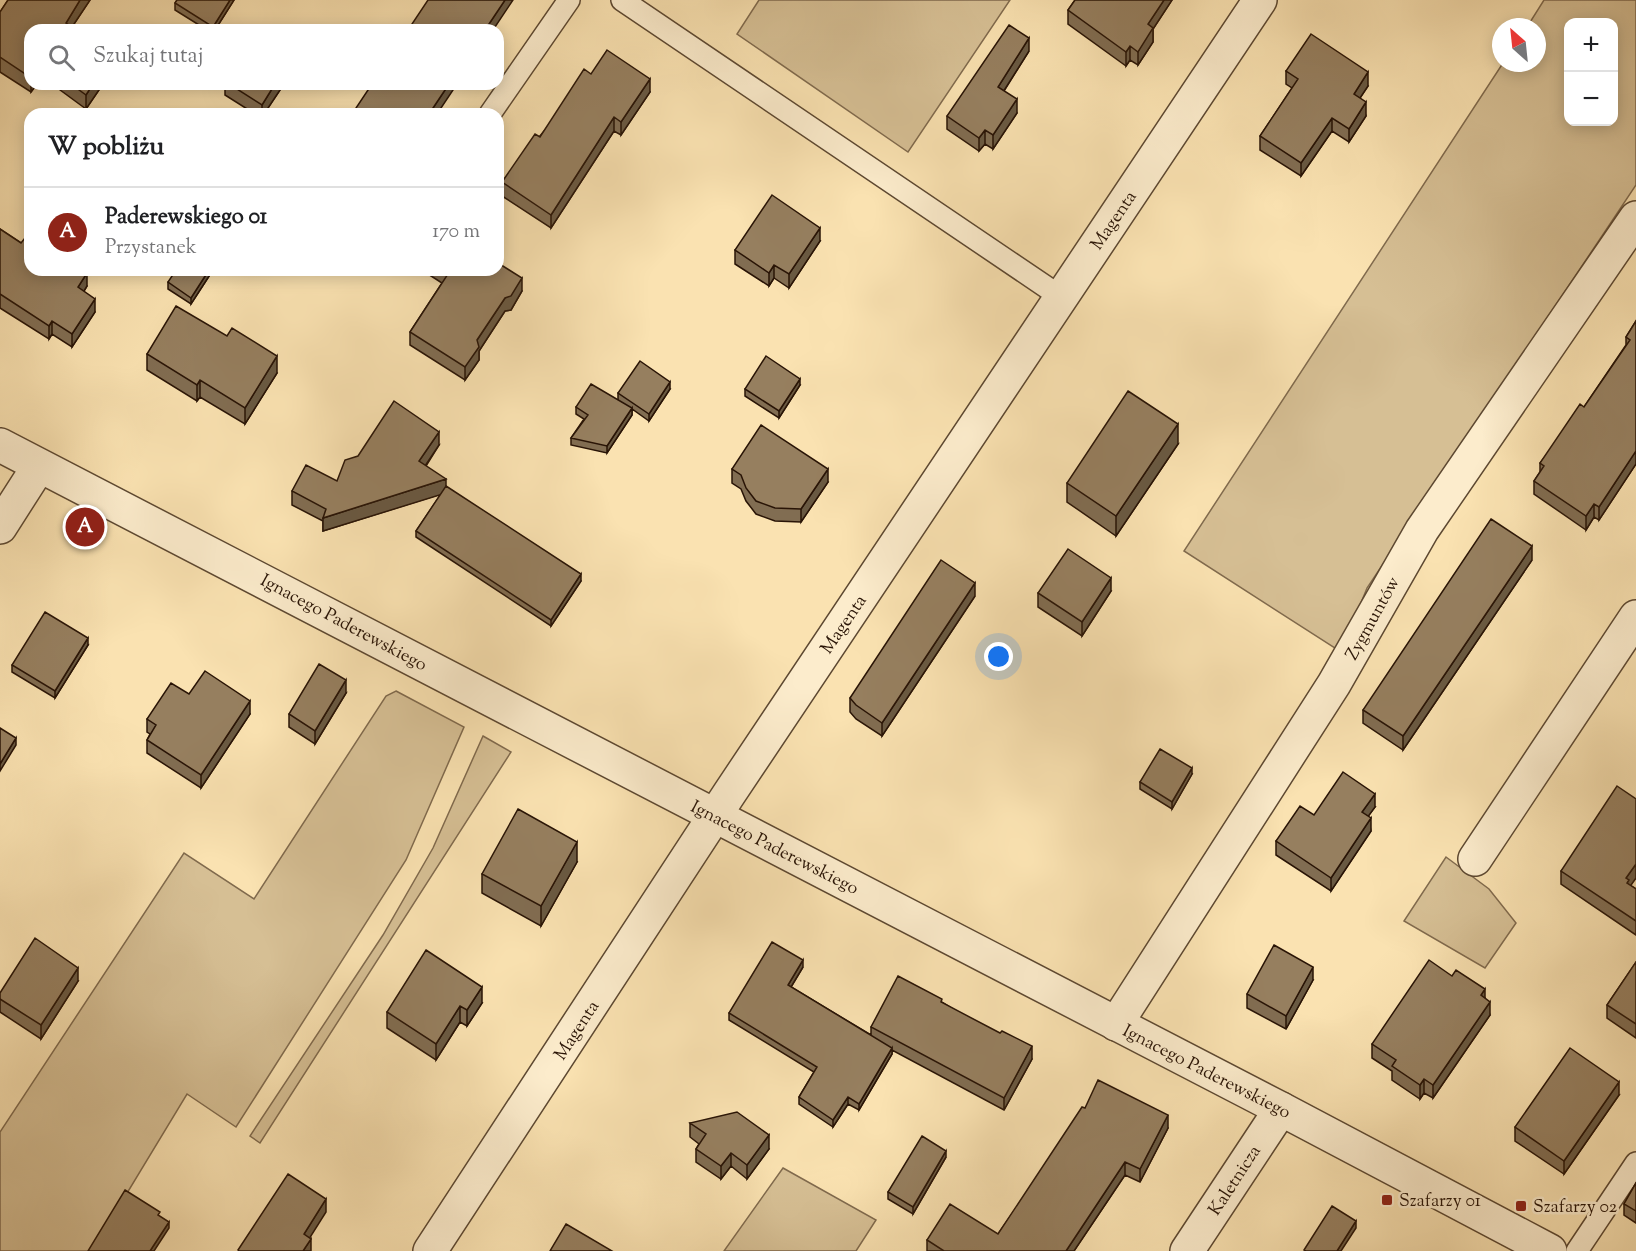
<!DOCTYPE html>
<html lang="pl">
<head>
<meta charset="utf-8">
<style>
  :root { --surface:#fff; --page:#f6f6f6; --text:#202124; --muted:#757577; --line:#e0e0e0; --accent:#8f2418 }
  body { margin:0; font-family:"Sorts Mill Goudy",serif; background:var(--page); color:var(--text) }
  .controls { position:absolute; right:18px; top:18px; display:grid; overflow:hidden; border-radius:12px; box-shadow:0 3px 15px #0003 }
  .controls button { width:54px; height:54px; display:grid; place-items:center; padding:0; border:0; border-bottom:2px solid var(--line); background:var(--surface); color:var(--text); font:30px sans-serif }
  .compass { position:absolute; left:1492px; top:18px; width:54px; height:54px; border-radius:50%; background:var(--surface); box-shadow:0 3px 15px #0003; rotate:333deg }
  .you { position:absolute; left:999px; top:657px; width:21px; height:21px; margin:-15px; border:4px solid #fff; border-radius:50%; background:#1a73e8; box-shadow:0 0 0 9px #1a73e833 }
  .badge { display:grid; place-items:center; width:39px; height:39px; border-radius:50%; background:var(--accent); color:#fff; font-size:20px; font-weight:700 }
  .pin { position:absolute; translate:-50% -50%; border:3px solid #fff; box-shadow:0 2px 6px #0006 }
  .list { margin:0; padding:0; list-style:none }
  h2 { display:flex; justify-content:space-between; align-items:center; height:78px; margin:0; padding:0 24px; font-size:26px }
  h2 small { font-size:20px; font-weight:400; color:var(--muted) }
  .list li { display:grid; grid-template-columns:39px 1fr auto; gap:18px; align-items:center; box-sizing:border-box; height:90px; padding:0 24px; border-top:2px solid var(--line) }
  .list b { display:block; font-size:22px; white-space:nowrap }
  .list p { margin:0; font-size:20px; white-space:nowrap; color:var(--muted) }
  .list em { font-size:20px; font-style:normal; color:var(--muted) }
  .icon { flex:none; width:33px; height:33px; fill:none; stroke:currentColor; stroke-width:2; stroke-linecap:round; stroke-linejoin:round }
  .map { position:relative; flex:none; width:1636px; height:1251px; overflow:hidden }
  .search { position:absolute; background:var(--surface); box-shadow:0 3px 15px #0003; left:24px; top:24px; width:480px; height:66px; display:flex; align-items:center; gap:15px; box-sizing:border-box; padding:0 21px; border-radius:18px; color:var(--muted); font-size:22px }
  .panel { position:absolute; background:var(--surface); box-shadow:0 3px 15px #0003; left:24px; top:108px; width:480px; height:168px; border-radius:18px }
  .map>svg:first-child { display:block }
  .green { fill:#d6bf94; stroke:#806a4d; stroke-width:1.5; fill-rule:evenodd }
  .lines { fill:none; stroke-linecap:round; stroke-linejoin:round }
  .service-casing { stroke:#5d4831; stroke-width:24 }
  .minor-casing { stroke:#5d4831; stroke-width:36 }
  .tertiary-casing { stroke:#5d4831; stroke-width:36 }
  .service { stroke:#fceccc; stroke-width:21 }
  .minor { stroke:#fceccc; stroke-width:33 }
  .tertiary { stroke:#fceccc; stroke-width:33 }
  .wall { fill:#816d52; stroke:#291406; stroke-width:1.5 }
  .shaded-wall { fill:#695942; stroke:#291406; stroke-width:1.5 }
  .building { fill:#967f5f; stroke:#291406; stroke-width:1.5 }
  .poi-dot { fill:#8f2418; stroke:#fceccc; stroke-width:2 }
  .labels { text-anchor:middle; stroke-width:5; stroke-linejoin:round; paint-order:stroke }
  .street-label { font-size:18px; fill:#291406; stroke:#fceccc }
  .poi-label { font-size:18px; fill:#291406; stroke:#fceccc; text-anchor:start }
</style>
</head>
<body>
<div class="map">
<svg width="1636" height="1251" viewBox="0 0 1636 1251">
  <rect width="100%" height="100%" fill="#fae2b1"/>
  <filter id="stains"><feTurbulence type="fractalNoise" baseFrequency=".00333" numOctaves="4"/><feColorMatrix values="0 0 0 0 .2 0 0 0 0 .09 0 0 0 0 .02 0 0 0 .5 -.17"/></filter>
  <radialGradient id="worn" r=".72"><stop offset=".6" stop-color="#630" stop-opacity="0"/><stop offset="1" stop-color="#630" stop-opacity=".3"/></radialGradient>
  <path class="green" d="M 759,0 L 1010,0 L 908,152 L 737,34 Z
    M 1544,0 L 1636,0 L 1636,185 L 1367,588 L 1341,652 L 1184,551 L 1503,63 L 1537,63 L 1537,27 L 1527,27 ZM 1568,22 L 1614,22 L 1614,122 L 1568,122 Z
    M 396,691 L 464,727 L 406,860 L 236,1127 L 187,1094 L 92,1251 L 0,1251 L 0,1132 L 184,853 L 254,899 L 386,696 Z
    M 483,736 L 511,752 L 260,1143 L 250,1136 L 383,935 L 433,848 Z
    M 1446,857 L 1489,889 L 1516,923 L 1485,968 L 1404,921 Z
    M 783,1168 L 876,1220 L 856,1251 L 724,1251 Z"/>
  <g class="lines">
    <g class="service-casing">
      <path id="service" d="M 622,0 L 1061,297
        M 490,114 L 569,0
        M 1577,1251 L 1636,1163"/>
    </g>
    <g class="minor-casing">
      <path id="minor" d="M 0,527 L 39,466
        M 1475,859 L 1636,617
        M 1116,1024 L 1334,684 L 1422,530 L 1636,218
        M 430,1251 L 729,794 L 1260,0
        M 1187,1251 L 1281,1109"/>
    </g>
    <g class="tertiary-casing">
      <path id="tertiary" d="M 0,445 L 1281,1109 L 1550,1251"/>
    </g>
    <use href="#service" class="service"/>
    <use href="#minor" class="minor"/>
    <use href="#tertiary" class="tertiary"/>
  </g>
  <path class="wall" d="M 8,0 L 90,0 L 72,27 L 30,30 L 30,84 L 37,84 L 31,92 L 0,72 L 0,12 Z
    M 177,0 L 234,0 L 215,30 L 207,30 L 175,10 L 175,3 Z
    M 1075,0 L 1172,0 L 1153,29 L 1153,42 L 1138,65 L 1130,60 L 1126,66 L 1068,24 L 1068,10 Z
    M 1029,51 L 1004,91 L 1017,113 L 993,149 L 985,144 L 979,151 L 947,129 L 947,116 Z
    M 1286,71 L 1368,86 L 1360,98 L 1366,116 L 1349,142 L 1332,131 L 1301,176 L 1260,150 L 1260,136 L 1292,88 L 1286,84 Z
    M 591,74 L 650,92 L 621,135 L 614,131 L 551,228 L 502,196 L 502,182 Z
    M 52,84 L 103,84 L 86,109 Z
    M 225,84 L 284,84 L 264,114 L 255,114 L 225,95 Z
    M 0,229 L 87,286 L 84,291 L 95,312 L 72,347 L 52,334 L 49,339 L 0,308 Z
    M 820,241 L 789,288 L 774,278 L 769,286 L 735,264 L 735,250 Z
    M 213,270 L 191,304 L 168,289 L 168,282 Z
    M 428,270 L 498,270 L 522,291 L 511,310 L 505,311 L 479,351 L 479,360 L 465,380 L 410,345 L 410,332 L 442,283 L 428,274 Z
    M 1636,321 L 1636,464 L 1599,520 L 1594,517 L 1586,530 L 1534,494 L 1534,481 L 1540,472 L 1540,463 L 1584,407 L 1626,345 L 1626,337 Z
    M 147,354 L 277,373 L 245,424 L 200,397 L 197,401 L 147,370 Z
    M 800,385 L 779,418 L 745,396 L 745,389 Z
    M 670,389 L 649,421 L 632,409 L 632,415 L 607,453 L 571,445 L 571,438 L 584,419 L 576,414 L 576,407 L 618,400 L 618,393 Z
    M 1178,444 L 1116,536 L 1067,502 L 1067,483 Z
    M 439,445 L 426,466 L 446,487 L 581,581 L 551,626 L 416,537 L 416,531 L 441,494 L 323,531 L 323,521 L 292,505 L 292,491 L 337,481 Z
    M 732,469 L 828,482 L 801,522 L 775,521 L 756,514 L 746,501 L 741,489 L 732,483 Z
    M 1532,560 L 1403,750 L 1363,723 L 1363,710 Z
    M 1111,591 L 1082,636 L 1038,607 L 1038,593 Z
    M 975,596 L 882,736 L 856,719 L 850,712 L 850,698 Z
    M 88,645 L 55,698 L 12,672 L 12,665 Z
    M 346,693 L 315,744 L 289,727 L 289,714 Z
    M 189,694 L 250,714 L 201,788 L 147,753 L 147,740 L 150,734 L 147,732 L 147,719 Z
    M 1192,774 L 1172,809 L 1140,789 L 1140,782 Z
    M 1636,799 L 1636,878 L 1630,885 L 1636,889 L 1636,935 L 1561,884 L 1561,871 Z
    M 1375,807 L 1368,816 L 1371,831 L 1331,891 L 1276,855 L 1276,841 L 1314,815 Z
    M 577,862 L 541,926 L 482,893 L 482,874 Z
    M 1636,962 L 1636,1038 L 1607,1018 L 1607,1005 Z
    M 803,967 L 791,987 L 871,1035 L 871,1027 L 942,1002 L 1032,1059 L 1004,1110 L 892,1050 L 892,1054 L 859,1110 L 848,1104 L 833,1127 L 799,1104 L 799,1097 L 814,1072 L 729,1020 L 729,1013 Z
    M 1313,980 L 1286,1029 L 1247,1008 L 1247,994 Z
    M 78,981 L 41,1039 L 0,1012 L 0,993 Z
    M 1485,998 L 1490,1015 L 1433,1098 L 1424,1093 L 1420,1099 L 1392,1080 L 1392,1071 L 1372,1058 L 1372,1044 Z
    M 482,1003 L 467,1026 L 460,1022 L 436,1060 L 387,1028 L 387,1012 Z
    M 1619,1095 L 1564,1174 L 1515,1141 L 1515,1127 Z
    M 1085,1108 L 1168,1128 L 1140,1182 L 1125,1175 L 1074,1251 L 927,1251 L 927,1240 L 998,1234 Z
    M 690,1123 L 769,1149 L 747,1179 L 731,1166 L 721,1179 L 696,1162 L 696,1149 L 699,1144 L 690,1137 Z
    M 946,1157 L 913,1214 L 888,1199 L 888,1192 Z
    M 1636,1183 L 1636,1223 L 1624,1215 L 1624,1204 Z"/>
  <path class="shaded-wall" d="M 80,0 L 90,0 L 70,30 L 66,23 Z
    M 230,0 L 234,0 L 215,30 L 213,30 L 213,27 Z
    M 505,0 L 513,0 L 493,30 L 485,30 Z
    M 1164,0 L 1172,0 L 1153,29 L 1153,42 L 1138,65 L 1138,52 L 1148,24 Z
    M 1029,38 L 1029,51 L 998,100 L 998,87 Z
    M 1130,46 L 1130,60 L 1126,66 L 1126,52 Z
    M 1368,72 L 1368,86 L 1354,107 L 1354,94 Z
    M 650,79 L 650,92 L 621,135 L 621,122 Z
    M 31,84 L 37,84 L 31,92 Z
    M 93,84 L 103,84 L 86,109 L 86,95 Z
    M 275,84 L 284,84 L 264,114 L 262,114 L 262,105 Z
    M 449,84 L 457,84 L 437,114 L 429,114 Z
    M 1017,99 L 1017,113 L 993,149 L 993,135 Z
    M 1366,102 L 1366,116 L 1349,142 L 1349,129 Z
    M 614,117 L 614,131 L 551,228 L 551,215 Z
    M 1332,118 L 1332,131 L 1301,176 L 1301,163 Z
    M 985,130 L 985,144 L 979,151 L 979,138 Z
    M 820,228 L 820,241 L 789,288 L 789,274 Z
    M 774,265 L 774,278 L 769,286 L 769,273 Z
    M 209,270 L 213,270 L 191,304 L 191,298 Z
    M 87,273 L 87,286 L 78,301 L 78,287 Z
    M 522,278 L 522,291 L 511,310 L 505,311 L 479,351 L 479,360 L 465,380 L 465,367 L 477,340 L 505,298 Z
    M 95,299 L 95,312 L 72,347 L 72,334 Z
    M 52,321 L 52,334 L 49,339 L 49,326 Z
    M 277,356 L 277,373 L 245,424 L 245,408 Z
    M 800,379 L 800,385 L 779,418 L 779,411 Z
    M 200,380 L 200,397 L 197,401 L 197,385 Z
    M 670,382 L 670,389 L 649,421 L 649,414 Z
    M 632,408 L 632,415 L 607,453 L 607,446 Z
    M 1178,424 L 1178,444 L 1116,536 L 1116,516 Z
    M 439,432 L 439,445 L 419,475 L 419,461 Z
    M 1636,451 L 1636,464 L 1599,520 L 1599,507 Z
    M 828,469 L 828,482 L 801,522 L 801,509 Z
    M 446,479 L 446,493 L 323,531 L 323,518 Z
    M 1594,504 L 1594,517 L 1586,530 L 1586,516 Z
    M 1532,546 L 1532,560 L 1403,750 L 1403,736 Z
    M 581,574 L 581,581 L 551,626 L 551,620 Z
    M 1111,578 L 1111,591 L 1082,636 L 1082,622 Z
    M 975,583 L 975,596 L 882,736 L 882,723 Z
    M 88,638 L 88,645 L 55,698 L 55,691 Z
    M 346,680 L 346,693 L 315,744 L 315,731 Z
    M 250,701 L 250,714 L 201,788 L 201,775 Z
    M 16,738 L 16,745 L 0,771 L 0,764 Z
    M 1192,768 L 1192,774 L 1172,809 L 1172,802 Z
    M 1375,794 L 1375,807 L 1362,825 L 1362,812 Z
    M 1371,818 L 1371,831 L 1331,891 L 1331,878 Z
    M 577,842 L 577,862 L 541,926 L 541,906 Z
    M 1636,864 L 1636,878 L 1629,888 L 1626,878 Z
    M 803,960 L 803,967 L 788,992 L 788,985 Z
    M 1313,967 L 1313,980 L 1286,1029 L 1286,1016 Z
    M 78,968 L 78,981 L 41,1039 L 41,1025 Z
    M 482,987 L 482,1003 L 467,1026 L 467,1010 Z
    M 1485,989 L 1485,1002 L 1481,995 Z
    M 1490,1002 L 1490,1015 L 1433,1098 L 1433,1085 Z
    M 460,1006 L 460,1022 L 436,1060 L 436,1044 Z
    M 1032,1046 L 1032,1059 L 1004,1110 L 1004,1098 Z
    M 892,1048 L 892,1054 L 859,1110 L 859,1104 Z
    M 1424,1079 L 1424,1093 L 1420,1099 L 1420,1085 Z
    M 1619,1082 L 1619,1095 L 1564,1174 L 1564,1161 Z
    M 848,1097 L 848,1104 L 833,1127 L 833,1120 Z
    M 1168,1115 L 1168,1128 L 1140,1182 L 1140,1169 Z
    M 769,1135 L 769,1149 L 747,1179 L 747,1165 Z
    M 946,1151 L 946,1157 L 913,1214 L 913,1207 Z
    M 731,1153 L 731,1166 L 721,1179 L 721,1166 Z
    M 1125,1162 L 1125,1175 L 1074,1251 L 1066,1251 Z
    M 326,1199 L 326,1212 L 304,1247 L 304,1234 Z
    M 1356,1221 L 1356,1228 L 1341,1251 L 1337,1251 Z
    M 169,1222 L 169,1228 L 154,1251 L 150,1251 Z
    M 311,1239 L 311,1251 L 303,1251 Z"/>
  <path class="building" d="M 8,0 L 80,0 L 66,23 L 76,30 L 30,30 L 30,77 L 0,57 L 0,12 Z
    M 177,0 L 230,0 L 213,27 L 175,3 Z
    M 428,0 L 505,0 L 485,30 L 408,30 Z
    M 1075,0 L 1164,0 L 1148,24 L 1153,28 L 1138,52 L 1130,46 L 1126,52 L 1068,10 Z
    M 1009,25 L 1029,38 L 998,87 L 1017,99 L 993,135 L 985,130 L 979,138 L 947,116 Z
    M 1311,34 L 1368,72 L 1354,94 L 1366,102 L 1349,129 L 1332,118 L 1301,163 L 1260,136 L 1298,79 L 1286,71 Z
    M 607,50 L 650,79 L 621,122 L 614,117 L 551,215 L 502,182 L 535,134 L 540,137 L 584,69 L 591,74 Z
    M 71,84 L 93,84 L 86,95 Z
    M 229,84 L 275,84 L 262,105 Z
    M 372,84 L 449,84 L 429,114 L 352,114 Z
    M 772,195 L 820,228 L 789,274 L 774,265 L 769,273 L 735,250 Z
    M 0,229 L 21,243 L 25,238 L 30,241 L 30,270 L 83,270 L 87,273 L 78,287 L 95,299 L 72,334 L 52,321 L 49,326 L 0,294 Z
    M 498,263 L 522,278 L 511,296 L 505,298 L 477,340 L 479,347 L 465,367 L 410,332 L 448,274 L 442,270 L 498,270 Z
    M 176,270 L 209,270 L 191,298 L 168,282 Z
    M 176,306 L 227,336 L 232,328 L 277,356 L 245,408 L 200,380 L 197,385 L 147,354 Z
    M 1636,321 L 1636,451 L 1599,507 L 1594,504 L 1586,516 L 1534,481 L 1544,466 L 1540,463 L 1580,404 L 1584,407 L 1630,340 L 1626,337 Z
    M 766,356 L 800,379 L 779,411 L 745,389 Z
    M 640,361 L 670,382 L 649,414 L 618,393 Z
    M 591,384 L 632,408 L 607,446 L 571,438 L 588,415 L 576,407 Z
    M 1128,391 L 1178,424 L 1116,516 L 1067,483 Z
    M 394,401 L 439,432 L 419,461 L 446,479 L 323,518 L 326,509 L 292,491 L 306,465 L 337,481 L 345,460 L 358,456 Z
    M 761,425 L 828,469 L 801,509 L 775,508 L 756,501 L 746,488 L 741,475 L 732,469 Z
    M 446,486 L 581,574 L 551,620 L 416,531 Z
    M 1491,519 L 1532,546 L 1403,736 L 1363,710 Z
    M 1068,549 L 1111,578 L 1082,622 L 1038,593 Z
    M 941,560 L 975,583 L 882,723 L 856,705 L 850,698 Z
    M 45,612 L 88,638 L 55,691 L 12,665 Z
    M 319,664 L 346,680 L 315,731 L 289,714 Z
    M 205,671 L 250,701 L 201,775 L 147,740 L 156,725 L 147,719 L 171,683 L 189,694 Z
    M 0,728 L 16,738 L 0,764 Z
    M 1160,749 L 1192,768 L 1172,802 L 1140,782 Z
    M 1343,772 L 1375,794 L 1362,812 L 1371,818 L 1331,878 L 1276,841 L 1300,806 L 1314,815 Z
    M 1617,786 L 1636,799 L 1636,864 L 1626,878 L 1629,880 L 1627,883 L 1636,889 L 1636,921 L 1561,871 Z
    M 518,809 L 577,842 L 541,906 L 482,874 Z
    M 35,938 L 78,968 L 41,1025 L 0,999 L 0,993 Z
    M 772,942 L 803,960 L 788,985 L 892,1048 L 859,1104 L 848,1097 L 833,1120 L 799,1097 L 817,1067 L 729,1013 Z
    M 1274,945 L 1313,967 L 1286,1016 L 1247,994 Z
    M 426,950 L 482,987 L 467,1010 L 460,1006 L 436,1044 L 387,1012 Z
    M 1429,960 L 1452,976 L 1456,970 L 1485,989 L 1481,995 L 1490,1002 L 1433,1085 L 1424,1079 L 1420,1085 L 1392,1066 L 1396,1060 L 1372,1044 Z
    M 1636,962 L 1636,1024 L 1607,1005 Z
    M 898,976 L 942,999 L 941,1002 L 1000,1033 L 1002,1031 L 1032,1046 L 1004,1098 L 871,1027 Z
    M 1570,1048 L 1619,1082 L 1564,1161 L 1515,1127 Z
    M 1098,1080 L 1168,1115 L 1140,1169 L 1125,1162 L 1066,1251 L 944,1251 L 927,1240 L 950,1204 L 998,1234 L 1082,1107 L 1085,1108 Z
    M 737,1112 L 769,1135 L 747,1165 L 731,1153 L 721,1166 L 696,1149 L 706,1134 L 690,1123 Z
    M 922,1136 L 946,1151 L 913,1207 L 888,1192 Z
    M 288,1174 L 326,1199 L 304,1234 L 311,1239 L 303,1251 L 239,1251 L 238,1250 Z
    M 1636,1183 L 1636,1211 L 1624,1204 Z
    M 125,1190 L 160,1212 L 158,1215 L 169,1222 L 150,1251 L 88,1251 Z
    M 1332,1206 L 1356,1221 L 1337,1251 L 1306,1251 L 1304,1250 Z
    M 566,1224 L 612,1251 L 550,1251 Z"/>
  <g class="poi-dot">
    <rect x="1381" y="1194" width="12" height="12" rx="3"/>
    <rect x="1515" y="1200" width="12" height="12" rx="3"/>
  </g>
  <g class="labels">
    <g class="street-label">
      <text transform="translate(1113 220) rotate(-56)" y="6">Magenta</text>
      <text transform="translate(1372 618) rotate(-61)" y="6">Zygmuntów</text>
      <text transform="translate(344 622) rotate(28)" y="6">Ignacego Paderewskiego</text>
      <text transform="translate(843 624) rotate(-56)" y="6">Magenta</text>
      <text transform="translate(775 847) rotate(27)" y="6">Ignacego Paderewskiego</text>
      <text transform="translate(576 1030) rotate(-57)" y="6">Magenta</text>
      <text transform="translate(1207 1071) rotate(27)" y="6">Ignacego Paderewskiego</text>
      <text transform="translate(1234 1180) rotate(-57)" y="6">Kaletnicza</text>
    </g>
    <g class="poi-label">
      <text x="1399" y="1206">Szafarzy 01</text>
      <text x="1533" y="1212">Szafarzy 02</text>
    </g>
  </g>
  <rect width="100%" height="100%" filter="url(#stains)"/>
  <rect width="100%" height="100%" fill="url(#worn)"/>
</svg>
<div class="controls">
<button>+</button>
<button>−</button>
</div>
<svg class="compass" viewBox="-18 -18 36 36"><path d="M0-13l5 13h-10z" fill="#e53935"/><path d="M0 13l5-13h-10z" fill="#757577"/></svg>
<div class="you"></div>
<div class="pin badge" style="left:85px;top:527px">A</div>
<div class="search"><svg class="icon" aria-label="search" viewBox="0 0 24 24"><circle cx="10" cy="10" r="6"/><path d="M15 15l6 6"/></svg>Szukaj tutaj</div>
<section class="panel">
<h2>W pobliżu<small></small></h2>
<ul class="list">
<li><span class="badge">A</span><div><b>Paderewskiego 01</b><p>Przystanek</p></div><em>170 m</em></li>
</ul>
</section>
</div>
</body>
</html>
